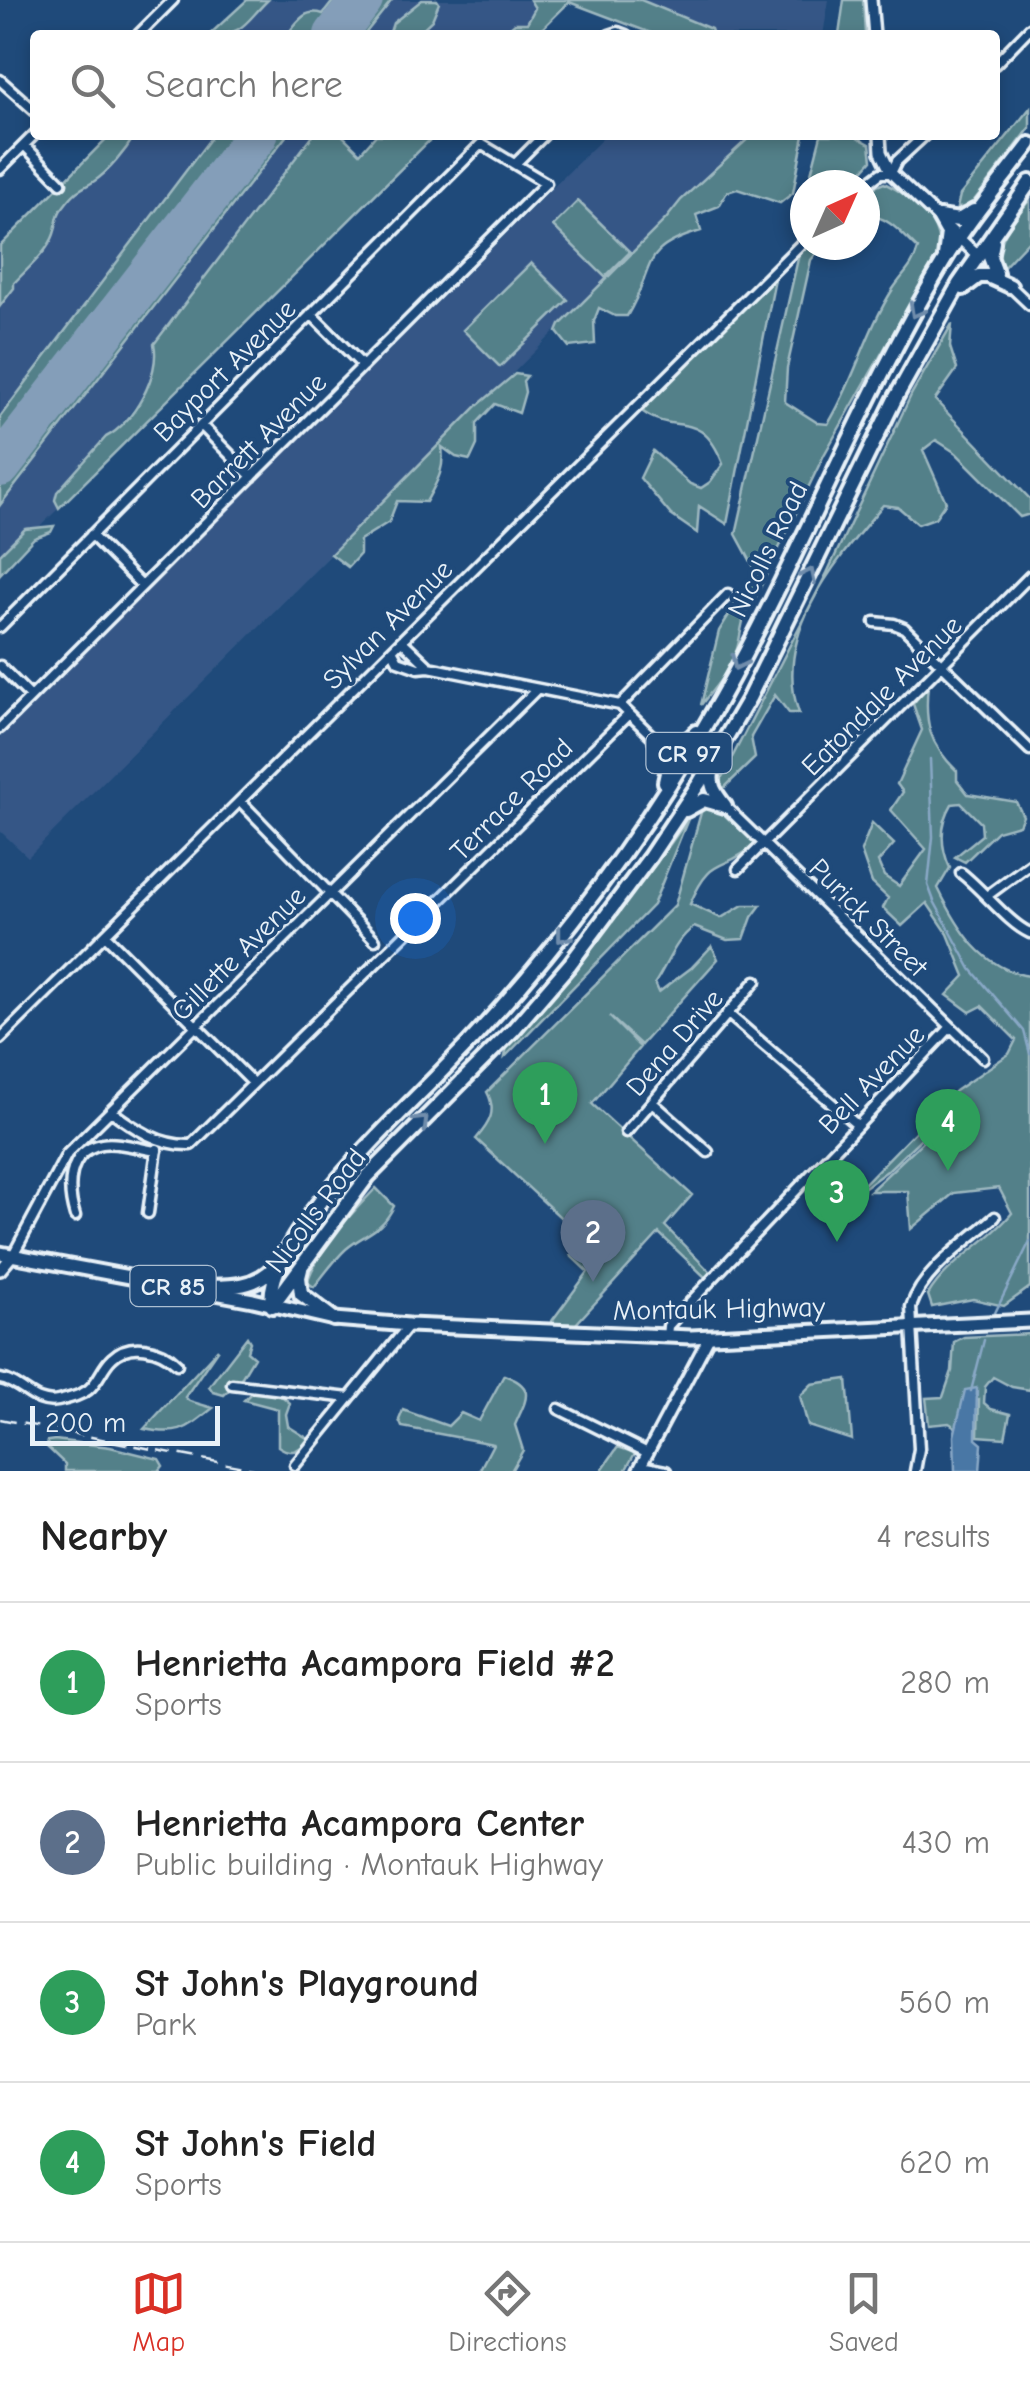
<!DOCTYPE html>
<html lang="en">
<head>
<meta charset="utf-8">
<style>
  :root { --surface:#fff; --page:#f6f6f6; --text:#222; --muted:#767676; --line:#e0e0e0; --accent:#d93025 }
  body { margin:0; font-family:"Comic Neue",sans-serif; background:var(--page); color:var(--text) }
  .compass { position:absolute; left:790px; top:170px; width:90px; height:90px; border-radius:50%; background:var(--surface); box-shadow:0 5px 15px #0003; rotate:45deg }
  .scale { position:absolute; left:30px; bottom:25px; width:190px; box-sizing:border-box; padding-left:10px; border:5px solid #e8f1f8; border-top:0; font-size:28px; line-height:35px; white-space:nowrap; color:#e8f1f8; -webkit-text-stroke:8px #1f4a7a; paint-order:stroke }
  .you { position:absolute; left:415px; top:918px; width:35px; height:35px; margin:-25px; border:8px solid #fff; border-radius:50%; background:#1a73e8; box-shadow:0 0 0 15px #1a73e833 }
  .badge { display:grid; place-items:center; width:65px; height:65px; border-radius:50%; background:var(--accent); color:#fff; font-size:32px; font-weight:700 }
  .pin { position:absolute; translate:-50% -82px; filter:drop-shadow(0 2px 5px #0008) }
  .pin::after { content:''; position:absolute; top:52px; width:35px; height:30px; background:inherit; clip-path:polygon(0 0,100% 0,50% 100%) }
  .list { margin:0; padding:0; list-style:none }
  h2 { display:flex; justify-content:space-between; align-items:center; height:130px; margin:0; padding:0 40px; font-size:42px }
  h2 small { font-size:32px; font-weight:400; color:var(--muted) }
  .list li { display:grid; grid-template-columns:65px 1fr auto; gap:30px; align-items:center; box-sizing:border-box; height:160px; padding:0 40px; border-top:2px solid var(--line) }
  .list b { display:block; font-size:38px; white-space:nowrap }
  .list p { margin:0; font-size:32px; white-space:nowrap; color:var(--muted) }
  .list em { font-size:32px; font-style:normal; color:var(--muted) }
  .icon { flex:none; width:55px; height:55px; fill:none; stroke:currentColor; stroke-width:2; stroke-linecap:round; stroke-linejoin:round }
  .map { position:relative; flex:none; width:1030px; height:1471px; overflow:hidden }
  .search { position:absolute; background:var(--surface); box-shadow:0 5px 15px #0003; left:30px; right:30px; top:30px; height:110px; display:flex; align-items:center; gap:25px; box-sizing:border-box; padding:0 35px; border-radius:10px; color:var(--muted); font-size:38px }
  .sheet { height:770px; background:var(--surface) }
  nav { display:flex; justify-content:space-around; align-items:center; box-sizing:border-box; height:140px; border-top:2px solid var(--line); background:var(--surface); font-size:28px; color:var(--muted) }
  nav a { display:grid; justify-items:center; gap:5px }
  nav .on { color:var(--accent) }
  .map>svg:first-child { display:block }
  .built { fill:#345786 }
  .green { fill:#538089; stroke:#9eb8c0; stroke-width:2.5 }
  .water { fill:#4a77a5; stroke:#89a8c6; stroke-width:2.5 }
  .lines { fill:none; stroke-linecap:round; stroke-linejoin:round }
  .stream { stroke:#89a8c6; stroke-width:2.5 }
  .runway { stroke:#849eb9; stroke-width:42 }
  .minor-casing { stroke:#e8f1f8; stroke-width:15 }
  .tertiary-casing { stroke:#e8f1f8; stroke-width:16 }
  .primary-casing { stroke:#e8f1f8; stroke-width:19 }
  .trunk-casing { stroke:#e8f1f8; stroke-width:20 }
  .minor { stroke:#1f4a7a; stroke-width:8 }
  .tertiary { stroke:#1f4a7a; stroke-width:9 }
  .primary { stroke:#1f4a7a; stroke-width:11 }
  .trunk { stroke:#1f4a7a; stroke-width:12 }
  .rail { stroke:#e8f1f8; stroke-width:2.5; stroke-dasharray:15 8; stroke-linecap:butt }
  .oneway { stroke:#6f8dac }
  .labels { text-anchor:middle; stroke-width:8; stroke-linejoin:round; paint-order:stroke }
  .shield { fill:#1f4a7a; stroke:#acbfd2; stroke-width:2.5 }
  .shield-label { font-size:25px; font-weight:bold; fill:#e8f1f8 }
  .street-label { font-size:28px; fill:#e8f1f8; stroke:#1f4a7a }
</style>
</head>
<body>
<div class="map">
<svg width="1030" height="1471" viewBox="0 0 1030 1471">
  <rect width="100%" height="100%" fill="#1f4a7a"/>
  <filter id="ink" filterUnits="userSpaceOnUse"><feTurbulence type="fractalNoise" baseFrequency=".01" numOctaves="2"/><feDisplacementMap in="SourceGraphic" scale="20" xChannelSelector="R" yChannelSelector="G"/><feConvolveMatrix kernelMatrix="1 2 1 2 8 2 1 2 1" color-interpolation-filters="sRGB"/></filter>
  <g filter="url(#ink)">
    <path class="built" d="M 254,0 L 529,0 L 535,8 L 527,23 L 508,27 L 500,35 L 219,35 Z
      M 641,0 L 829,0 L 823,35 L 713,35 L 710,29 Z
      M 118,135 L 313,135 L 156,353 L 153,377 L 138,403 L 113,434 L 106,437 L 59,508 L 0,566 L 0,252 Z
      M 606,135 L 752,135 L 28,857 L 0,831 L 0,736 Z"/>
    <path class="green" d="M 247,0 L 268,0 C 245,22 245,35 209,35 Z
      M 334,0 L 392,0 L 364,35 L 287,35 C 297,22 305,8 323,14 Z
      M 422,0 L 437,0 L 439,3 L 432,20 L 416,35 L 389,35 L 393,23 Z
      M 530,0 L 641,0 L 711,29 L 713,35 L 656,35 L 569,2 L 536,35 L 500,35 L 515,23 L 527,23 L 535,8 Z
      M 844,0 L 863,0 L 865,35 L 839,35 Z
      M 1030,108 L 1030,128 L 969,207 L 957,208 L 960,195 Z
      M 110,135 L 135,135 C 126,150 109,172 93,182 C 78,191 76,190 64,206 C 55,216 58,223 54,234 C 48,252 27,269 14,283 L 14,288 L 0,306 L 0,246 Z
      M 213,135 L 287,135 L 0,505 L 0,417 Z
      M 313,135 L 342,135 L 360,153 L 376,135 L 435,135 L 59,508 L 55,500 L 57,492 L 106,437 C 133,424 161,374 154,344 Z
      M 752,135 L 804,135 L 793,193 L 780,203 L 737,189 L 727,192 L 719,206 L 696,215 L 701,231 C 636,250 657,267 627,316 L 615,316 L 599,308 L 594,321 L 595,344 L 569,347 L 557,332 L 560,325 L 666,219 L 681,200 Z
      M 821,135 L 853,135 L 870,144 L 872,160 L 850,185 L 808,185 Z
      M 884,183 C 912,196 944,221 938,254 L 824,455 L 755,598 C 739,615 743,636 734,658 C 727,675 712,690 701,705 L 719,631 L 756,571 L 736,534 L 799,254 L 807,245 L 823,245 L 811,260 L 787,368 L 785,402 L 818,423 L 828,424 C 854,382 866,331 893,289 C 903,274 913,267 918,249 C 903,235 887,214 865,216 L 865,191 Z
      M 1030,199 L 1030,239 L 1002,269 C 992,241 1014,221 1030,199 Z
      M 578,201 L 630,252 L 605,277 L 553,226 Z
      M 531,263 L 568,300 L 500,367 L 463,330 Z
      M 776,274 L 727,524 L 699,506 L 697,533 L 671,515 L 640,478 L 653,451 L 690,484 L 701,488 L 710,482 L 723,464 C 701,407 676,436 643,412 L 649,400 Z
      M 952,324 L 950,347 L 957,369 L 935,400 L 1030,499 L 1030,514 L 1020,517 L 956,453 L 936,440 L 923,450 L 946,502 L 935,518 L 918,524 L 898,507 L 883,505 C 836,561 771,635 799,713 L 789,713 L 775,695 L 751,737 L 755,758 L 722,790 L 720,781 L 827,573 L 912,393 Z
      M 515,374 L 527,376 L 523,381 L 525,392 L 519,413 L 495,404 L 477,423 L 477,445 L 470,460 L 456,457 L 442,447 C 445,470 437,482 426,502 L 397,501 L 389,522 L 360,540 L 360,554 L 348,567 L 331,554 L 477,406 Z
      M 54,526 L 51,532 L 34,538 L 0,574 L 0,554 L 25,529 Z
      M 928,685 C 924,723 929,744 957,771 L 957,780 L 968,794 L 1016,802 L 1023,816 L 1019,825 L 997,831 L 965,862 L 955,857 L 982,835 L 981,823 L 961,803 L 952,804 C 940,824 940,846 950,868 L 938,888 C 958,929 982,969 1030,976 L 1030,1287 L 1004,1306 L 973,1299 L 932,1307 L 928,1295 C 948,1261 987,1244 1012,1213 L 999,1188 L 954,1193 L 911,1229 L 908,1191 L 870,1191 L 938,1127 L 934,1126 L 887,1171 L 861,1190 L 863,1185 L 955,1091 L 1009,1054 L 1016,1040 L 982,1006 L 970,1012 L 947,995 L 965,976 L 948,934 L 927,903 L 902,926 L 883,908 L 888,898 L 872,883 L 861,851 L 872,823 L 894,844 L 878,862 L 884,876 L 899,886 L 926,849 L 891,810 L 903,792 L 897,784 L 922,730 L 913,704 Z
      M 710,807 L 720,811 L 756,844 C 721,874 712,853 690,904 L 721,918 L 743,905 L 761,905 L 752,917 L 744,939 L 727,940 L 694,927 C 675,940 668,963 655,983 L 659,992 L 691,968 L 712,946 L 718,959 L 641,1045 L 609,1016 L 640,1047 L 592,1104 L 692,1195 L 665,1226 L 713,1275 L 708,1280 L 659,1233 L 575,1325 L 549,1325 L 588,1272 L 571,1256 L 585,1240 L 476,1139 C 490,1123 497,1111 487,1092 L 675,905 L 702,809 Z
      M 688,819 L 653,905 L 505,1057 L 507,1046 C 571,973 632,899 688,819 Z
      M 376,1188 L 394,1206 C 381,1233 366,1232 346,1249 C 334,1260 324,1275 314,1287 L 307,1282 C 320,1247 350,1215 376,1188 Z
      M 1030,1334 L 1030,1390 L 1012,1387 L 993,1377 L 985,1387 L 984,1403 L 991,1409 L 1010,1414 L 1005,1438 L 978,1436 L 979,1400 L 964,1401 L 957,1428 L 949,1423 L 929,1425 L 926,1398 L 943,1397 L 952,1371 L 954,1342 L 964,1337 Z
      M 247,1337 L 250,1342 L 247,1351 L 254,1357 L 242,1377 L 224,1395 L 213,1392 L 209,1386 Z
      M 218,1349 L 185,1397 L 189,1401 L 213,1408 C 185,1430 180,1436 144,1429 Z
      M 504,1375 C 537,1387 526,1399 515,1425 L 523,1450 L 511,1471 L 479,1471 L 493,1444 L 402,1427 L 399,1420 L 403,1410 L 448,1426 L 461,1413 L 479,1421 Z
      M 847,1379 L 852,1440 L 808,1426 L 800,1396 L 812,1384 Z
      M 254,1390 L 283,1397 L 290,1403 L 286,1414 L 288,1426 L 310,1440 C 298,1450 292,1456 278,1446 L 278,1409 L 244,1400 Z
      M 55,1440 L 110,1447 L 159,1459 L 163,1466 L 159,1471 L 65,1471 L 65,1464 L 47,1447 L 48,1441 Z
      M 618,1447 L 635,1453 L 625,1471 L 601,1471 Z"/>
    <path class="water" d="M 977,1388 L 976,1439 L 982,1444 L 980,1471 L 955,1471 L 954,1436 L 965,1390 Z"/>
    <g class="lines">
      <path class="stream" d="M 930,759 L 933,837 L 928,885 L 934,901 L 971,969 L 1024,1031 L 1030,1054
        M 993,1317 L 1030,1241
        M 971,1391 L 984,1340"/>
      <path class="runway" d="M 335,35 L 362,0
        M 0,466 L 257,135"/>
      <g class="minor-casing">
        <path id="minor" d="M 138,35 L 173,0
          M 609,35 L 618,32 L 626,35
          M 995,64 L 1030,28
          M 0,80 L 35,111
          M 24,145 L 61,183
          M 515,164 L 544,135
          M 0,169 L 35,134
          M 865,185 L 881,173 L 891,173 L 897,161 L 925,135
          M 1008,284 L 1030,305
          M 311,314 L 363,366
          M 201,425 L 252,477
          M 91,535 L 142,586
          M 875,622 L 894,624 L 904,628 L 1030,750
          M 0,627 L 481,144 L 546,183 L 0,728
          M 392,650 L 398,661 L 418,668 L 429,667 L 402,641
          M 0,666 L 31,697
          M 429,667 L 620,705 L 656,740
          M 620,705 L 728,594
          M 240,801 L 375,940
          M 725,806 L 983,1058
          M 738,869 L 1030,576
          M 961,873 C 982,889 1009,924 1030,933
          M 988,895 L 1030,864
          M 105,935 L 253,1083
          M 727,1013 L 857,1125
          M 0,1039 L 805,240
          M 652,1102 L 708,1152
          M 111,1111 C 135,1129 160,1146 191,1145 L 629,714
          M 626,1132 L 756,981
          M 148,1213 L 157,1149
          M 75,1216 C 67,1190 66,1151 102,1144 C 118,1141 140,1149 157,1151
          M 13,1255 L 67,1154 L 537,689
          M 667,1337 L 668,1326 L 679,1314 L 949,1029
          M 0,1379 C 22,1382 34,1406 58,1401 C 67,1399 80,1396 88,1390 C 99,1381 102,1367 112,1358 C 130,1340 161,1348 177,1364
          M 232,1384 L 349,1398
          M 559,1409 L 648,1453
          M 295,1465 L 409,1325
          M 641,1466 L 666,1471
          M 915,1471 L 919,1449 L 911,1307 C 923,1270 967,1242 995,1217"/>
      </g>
      <g class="tertiary-casing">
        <path id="tertiary" d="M 871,0 L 874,35
          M 880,135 L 881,152 L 891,173 L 979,257
          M 0,1270 L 12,1256
          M 638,1471 L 709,1337"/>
      </g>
      <g class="primary-casing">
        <path id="primary" d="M 0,1253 L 253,1300 L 334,1319 L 409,1325 L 691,1337 L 1030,1321"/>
      </g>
      <g class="trunk-casing">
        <path id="trunk" d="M 939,217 L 959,220 L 974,211
          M 939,217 L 948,233 L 945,257
          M 993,242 L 990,257 L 996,273
          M 963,288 L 979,276 L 988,276 L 1010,286
          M 656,740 C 672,744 684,747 696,732
          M 656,740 L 669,764 L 665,782
          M 713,769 C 708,785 716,794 725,806
          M 686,810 L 704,800 L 725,806
          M 301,1269 L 299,1277 L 301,1294 L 334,1319
          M 182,1287 C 215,1285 251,1294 275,1266
          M 272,1306 C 261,1244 394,1120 436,1077 C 548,964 643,837 721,698 C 800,557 858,405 941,266 C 966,223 1000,183 1030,144
          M 272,1306 L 368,1176 L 513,1030 L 570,964 L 650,857 L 700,782 L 749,698 L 895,399 L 959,284 L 1030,182"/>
      </g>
      <use href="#minor" class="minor"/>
      <use href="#tertiary" class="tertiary"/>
      <use href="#primary" class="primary"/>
      <use href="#trunk" class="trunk"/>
      <path class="rail" d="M 0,1419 L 263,1471"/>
    </g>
    <defs><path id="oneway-chevron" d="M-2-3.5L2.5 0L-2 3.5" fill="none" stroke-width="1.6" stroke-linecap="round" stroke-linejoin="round" transform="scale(2.5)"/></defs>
    <g class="oneway">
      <use href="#oneway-chevron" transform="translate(916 311) rotate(119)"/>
      <use href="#oneway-chevron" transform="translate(809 575) rotate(-64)"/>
      <use href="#oneway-chevron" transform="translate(738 663) rotate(116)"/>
      <use href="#oneway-chevron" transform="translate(563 936) rotate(128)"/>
      <use href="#oneway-chevron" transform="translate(422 1122) rotate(-45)"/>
    </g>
  </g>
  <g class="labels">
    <g class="shield">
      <rect x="646.5" y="733" width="85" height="40" rx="8"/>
      <rect x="130.5" y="1266" width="85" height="40" rx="8"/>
    </g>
    <g class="shield-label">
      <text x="689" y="762">CR 97</text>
      <text x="173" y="1295">CR 85</text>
    </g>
    <g class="street-label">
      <text transform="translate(224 370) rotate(-45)" y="10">Bayport Avenue</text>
      <text transform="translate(258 440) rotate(-45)" y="10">Barrett Avenue</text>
      <text transform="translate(767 549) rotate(-64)" y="10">Nicolls Road</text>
      <text transform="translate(387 624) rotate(-45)" y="10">Sylvan Avenue</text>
      <text transform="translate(881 695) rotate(-45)" y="10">Eatondale Avenue</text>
      <text transform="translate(511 799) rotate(-45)" y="10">Terrace Road</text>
      <text transform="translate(869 917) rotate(45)" y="10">Purick Street</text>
      <text transform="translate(238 953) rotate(-45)" y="10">Gillette Avenue</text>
      <text transform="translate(674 1042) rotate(-49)" y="10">Dena Drive</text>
      <text transform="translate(871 1079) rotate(-46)" y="10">Bell Avenue</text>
      <text transform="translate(315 1210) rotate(-53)" y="10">Nicolls Road</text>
      <text transform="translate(719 1308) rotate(-1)" y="10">Montauk Highway</text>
    </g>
  </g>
</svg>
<svg class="compass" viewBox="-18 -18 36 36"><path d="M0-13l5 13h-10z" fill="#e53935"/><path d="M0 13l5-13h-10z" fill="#767676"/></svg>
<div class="scale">200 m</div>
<div class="you"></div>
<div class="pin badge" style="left:545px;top:1144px;background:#2e9e5b">1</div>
<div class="pin badge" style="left:593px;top:1282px;background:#5c6f8a">2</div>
<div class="pin badge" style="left:837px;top:1242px;background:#2e9e5b">3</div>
<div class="pin badge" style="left:948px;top:1171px;background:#2e9e5b">4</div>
<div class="search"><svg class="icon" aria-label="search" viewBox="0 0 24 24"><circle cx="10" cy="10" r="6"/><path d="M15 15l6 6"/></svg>Search here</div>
</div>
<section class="sheet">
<h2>Nearby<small>4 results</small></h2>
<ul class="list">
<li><span class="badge" style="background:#2e9e5b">1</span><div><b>Henrietta Acampora Field #2</b><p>Sports</p></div><em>280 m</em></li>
<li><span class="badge" style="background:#5c6f8a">2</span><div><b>Henrietta Acampora Center</b><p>Public building · Montauk Highway</p></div><em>430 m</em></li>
<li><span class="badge" style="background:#2e9e5b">3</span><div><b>St John's Playground</b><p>Park</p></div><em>560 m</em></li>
<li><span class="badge" style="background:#2e9e5b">4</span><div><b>St John's Field</b><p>Sports</p></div><em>620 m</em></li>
</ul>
</section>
<nav>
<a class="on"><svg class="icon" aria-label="map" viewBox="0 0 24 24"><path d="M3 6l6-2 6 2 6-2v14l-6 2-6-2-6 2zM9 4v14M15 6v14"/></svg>Map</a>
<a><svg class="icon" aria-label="directions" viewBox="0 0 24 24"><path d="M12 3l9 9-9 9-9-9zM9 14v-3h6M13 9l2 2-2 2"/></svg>Directions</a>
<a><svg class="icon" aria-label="saved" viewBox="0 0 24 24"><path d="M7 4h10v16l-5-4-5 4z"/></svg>Saved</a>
</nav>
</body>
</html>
